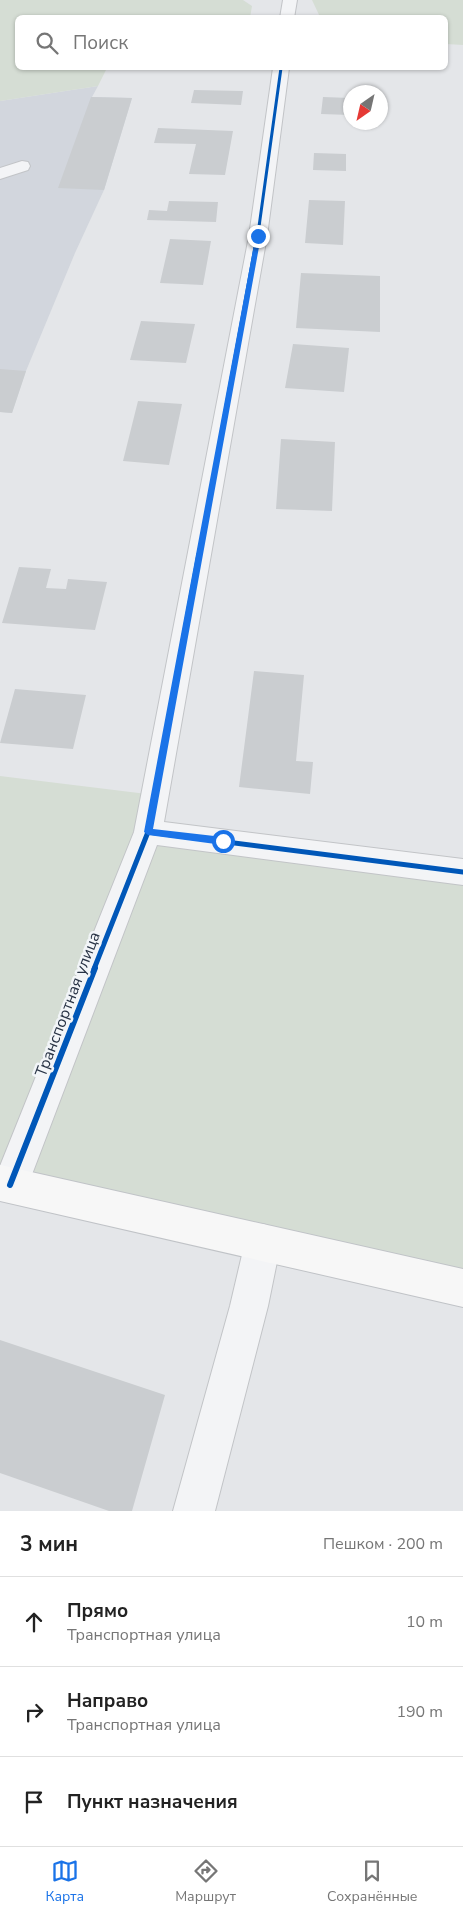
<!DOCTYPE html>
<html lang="ru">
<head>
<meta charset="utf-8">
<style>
  :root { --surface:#fff; --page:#f6f6f6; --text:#222; --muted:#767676; --line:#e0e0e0; --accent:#1a73e8 }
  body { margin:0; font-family:"Nunito Sans",sans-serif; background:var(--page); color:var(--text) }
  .compass { position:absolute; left:343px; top:85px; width:45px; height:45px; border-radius:50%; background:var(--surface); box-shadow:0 1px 4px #0004; rotate:214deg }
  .stop { position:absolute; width:15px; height:15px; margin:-11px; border:4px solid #1a73e8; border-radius:50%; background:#fff }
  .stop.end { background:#1a73e8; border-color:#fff; box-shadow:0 1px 5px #0008 }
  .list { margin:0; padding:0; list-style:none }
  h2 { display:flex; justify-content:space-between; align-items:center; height:65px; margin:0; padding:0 20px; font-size:21px }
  h2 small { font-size:16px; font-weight:400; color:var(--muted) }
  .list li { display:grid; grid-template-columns:32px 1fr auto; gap:15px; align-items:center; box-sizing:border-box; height:90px; padding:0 20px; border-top:1px solid var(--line) }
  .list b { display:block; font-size:19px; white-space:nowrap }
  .list p { margin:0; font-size:16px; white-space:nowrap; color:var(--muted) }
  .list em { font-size:16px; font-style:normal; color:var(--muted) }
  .icon { flex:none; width:28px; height:28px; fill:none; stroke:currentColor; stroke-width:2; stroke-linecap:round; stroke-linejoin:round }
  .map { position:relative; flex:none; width:463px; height:1511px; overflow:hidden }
  .search { position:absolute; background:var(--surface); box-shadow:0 1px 4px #0004; left:15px; right:15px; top:15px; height:55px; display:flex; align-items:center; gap:12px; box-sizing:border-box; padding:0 18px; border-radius:8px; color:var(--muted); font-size:19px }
  .sheet { height:335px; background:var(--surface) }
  nav { display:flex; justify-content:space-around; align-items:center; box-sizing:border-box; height:70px; border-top:1px solid var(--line); background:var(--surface); font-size:14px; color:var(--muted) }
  nav a { display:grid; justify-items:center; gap:2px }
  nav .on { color:var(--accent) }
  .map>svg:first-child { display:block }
  .built { fill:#d2d6dd }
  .green { fill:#d5ddd4 }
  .building { fill:#cacdd0 }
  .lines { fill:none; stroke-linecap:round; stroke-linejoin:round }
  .minor-casing { stroke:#c2c4c7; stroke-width:2 }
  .major-casing { stroke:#c0c3c7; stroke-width:2 }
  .minor { fill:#f3f4f6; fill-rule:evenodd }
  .major { fill:#f7f7f7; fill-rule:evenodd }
  .cycleway-far3-casing { stroke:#f2f5f8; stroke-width:5 }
  .cycleway-far2-casing { stroke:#f2f5f8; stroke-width:6 }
  .cycleway-far1-casing { stroke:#f2f5f8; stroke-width:8 }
  .cycleway-casing { stroke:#f2f5f8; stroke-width:9 }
  .cycleway-far3 { stroke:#0057b8; stroke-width:3 }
  .cycleway-far2 { stroke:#0057b8; stroke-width:4 }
  .cycleway-far1 { stroke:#0057b8; stroke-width:5 }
  .cycleway { stroke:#0057b8; stroke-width:6 }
  .route { fill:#1a73e8 }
  .labels { text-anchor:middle; stroke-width:5; stroke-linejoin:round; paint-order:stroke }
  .street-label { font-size:16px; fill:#283345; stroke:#f2f5f8 }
</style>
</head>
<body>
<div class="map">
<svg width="463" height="1511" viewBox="0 0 463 1511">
  <rect width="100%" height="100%" fill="#e4e6e9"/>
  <path class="built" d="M 98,86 L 92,97 L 132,98 L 104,190 L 75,253 L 26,371 L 12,413 L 0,412 L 0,101 Z"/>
  <path class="green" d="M 0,0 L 243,0 L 252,6 L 250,18 L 18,18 L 18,68 L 107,68 L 98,86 L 0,101 Z
    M 312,0 L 463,0 L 463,45 L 446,44 L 446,18 L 320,17 Z
    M 0,776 L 155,795 L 148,831 L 463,872 L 463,1288 L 0,1183 Z"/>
  <path class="building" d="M 194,90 L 243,91 L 241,105 L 191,103 Z
    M 91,97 L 132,98 L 104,190 L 58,188 Z
    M 323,97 L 350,98 L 350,115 L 321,114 Z
    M 158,128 L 233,131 L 225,175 L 189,174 L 196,144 L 154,143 Z
    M 314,153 L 346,154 L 346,171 L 313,170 Z
    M 309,200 L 345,201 L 343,245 L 305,243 Z
    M 169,201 L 218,202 L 216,222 L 147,220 L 149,210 L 167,211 Z
    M 170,239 L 211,241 L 203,285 L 160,283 Z
    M 301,273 L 380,276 L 380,332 L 296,328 Z
    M 141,321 L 195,324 L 186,363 L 130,360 Z
    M 293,344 L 349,348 L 344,392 L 285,388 Z
    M 0,369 L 26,371 L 12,413 L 0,412 Z
    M 138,401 L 182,404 L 169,465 L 123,461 Z
    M 281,439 L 335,442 L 332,511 L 276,509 Z
    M 19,567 L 51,569 L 46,588 L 66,589 L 68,579 L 107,582 L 95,630 L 2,623 Z
    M 254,671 L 304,675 L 296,761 L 313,762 L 310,794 L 239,787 Z
    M 15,689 L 86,695 L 73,749 L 0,743 Z
    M 0,1340 L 165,1395 L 132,1511 L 109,1511 L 0,1473 Z"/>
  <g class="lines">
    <g class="minor-casing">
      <path id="minor" d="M 283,0 L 297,0 L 294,18 L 280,18 Z
        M 273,68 L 289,68 L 267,236 L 164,822 L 463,859 L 463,885 L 157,845 L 28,1185 L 22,1197 L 10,1203 L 0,1198 L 0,1166 L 134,832 L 249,236 Z
        M 22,161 L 28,162 L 30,166 L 28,170 L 0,179 L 0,168 Z
        M 263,1224 L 276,1229 L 281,1242 L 268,1306 L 215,1511 L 173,1511 L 230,1306 L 245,1242 L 250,1229 Z"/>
    </g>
    <g class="major-casing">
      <path id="major" d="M 0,1165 L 463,1269 L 463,1307 L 0,1201 Z"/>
    </g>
    <use href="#minor" class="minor"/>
    <use href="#major" class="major"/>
    <g class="cycleway-far3-casing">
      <path id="cycleway-far3" d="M 257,241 L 281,68"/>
    </g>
    <g class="cycleway-far2-casing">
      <path id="cycleway-far2" d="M 199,556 L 257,239"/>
    </g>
    <g class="cycleway-far1-casing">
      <path id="cycleway-far1" d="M 148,832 L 463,872
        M 94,969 L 148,832 L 199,554"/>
    </g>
    <g class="cycleway-casing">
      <path id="cycleway" d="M 10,1185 L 95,968"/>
    </g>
    <use href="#cycleway-far3" class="cycleway-far3"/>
    <use href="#cycleway-far2" class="cycleway-far2"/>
    <use href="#cycleway-far1" class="cycleway-far1"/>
    <use href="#cycleway" class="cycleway"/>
  </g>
  <path class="route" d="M 256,234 L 261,236 L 153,829 L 223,837 L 228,841 L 223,845 L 148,835 L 144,832 Z"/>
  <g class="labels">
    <g class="street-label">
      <text transform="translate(67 1004) rotate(-69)" y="6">Транспортная улица</text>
    </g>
  </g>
</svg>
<svg class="compass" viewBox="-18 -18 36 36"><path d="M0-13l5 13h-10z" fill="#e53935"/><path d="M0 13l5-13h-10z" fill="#767676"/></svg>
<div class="stop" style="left:223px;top:841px"></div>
<div class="stop end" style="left:258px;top:236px"></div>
<div class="search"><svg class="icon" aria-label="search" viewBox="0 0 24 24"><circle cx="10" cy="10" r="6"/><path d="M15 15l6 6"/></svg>Поиск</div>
</div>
<section class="sheet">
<h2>3 мин<small>Пешком · 200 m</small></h2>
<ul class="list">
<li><svg class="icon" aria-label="ahead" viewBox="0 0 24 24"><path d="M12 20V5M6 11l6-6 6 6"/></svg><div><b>Прямо</b><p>Транспортная улица</p></div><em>10 m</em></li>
<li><svg class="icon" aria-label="right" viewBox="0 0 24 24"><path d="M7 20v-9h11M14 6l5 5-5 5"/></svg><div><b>Направо</b><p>Транспортная улица</p></div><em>190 m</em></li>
<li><svg class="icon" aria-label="arrive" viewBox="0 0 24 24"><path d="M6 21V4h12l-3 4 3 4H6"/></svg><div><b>Пункт назначения</b></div></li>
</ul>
</section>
<nav>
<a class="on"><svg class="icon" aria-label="map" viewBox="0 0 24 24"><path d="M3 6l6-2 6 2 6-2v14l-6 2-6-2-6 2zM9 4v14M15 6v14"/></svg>Карта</a>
<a><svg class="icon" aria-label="directions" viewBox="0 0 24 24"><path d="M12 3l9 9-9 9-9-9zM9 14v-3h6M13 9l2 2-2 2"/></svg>Маршрут</a>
<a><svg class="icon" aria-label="saved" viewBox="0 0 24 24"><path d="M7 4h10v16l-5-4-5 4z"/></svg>Сохранённые</a>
</nav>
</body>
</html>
